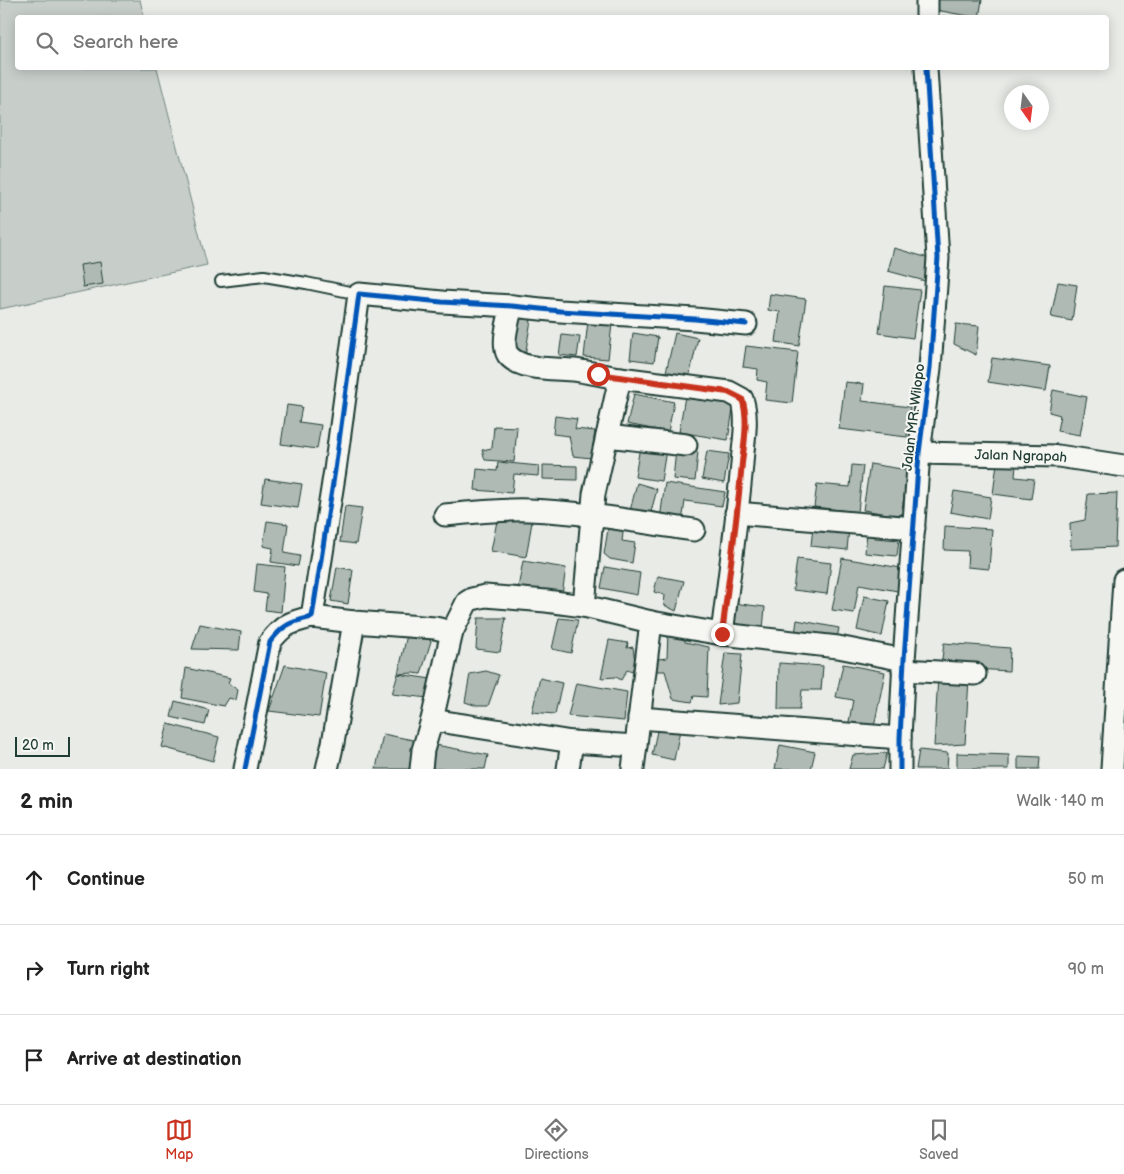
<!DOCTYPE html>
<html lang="en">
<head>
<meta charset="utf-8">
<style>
  :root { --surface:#fff; --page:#f2f2f2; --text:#222; --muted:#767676; --line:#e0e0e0; --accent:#c8321e }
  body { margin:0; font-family:"Balsamiq Sans",sans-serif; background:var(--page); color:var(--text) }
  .compass { position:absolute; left:1004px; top:85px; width:45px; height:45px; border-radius:50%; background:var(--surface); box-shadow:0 2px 12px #0003; rotate:166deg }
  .scale { position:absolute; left:15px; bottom:12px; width:55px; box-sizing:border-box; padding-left:5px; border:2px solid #1f3d34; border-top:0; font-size:14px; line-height:18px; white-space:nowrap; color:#1f3d34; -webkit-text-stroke:4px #f6f6f2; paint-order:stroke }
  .stop { position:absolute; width:15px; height:15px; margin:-11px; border:4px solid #c8321e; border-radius:50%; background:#fff }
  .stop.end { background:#c8321e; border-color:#fff; box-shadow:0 1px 5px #0008 }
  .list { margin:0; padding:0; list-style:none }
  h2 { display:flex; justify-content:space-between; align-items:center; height:65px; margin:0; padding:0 20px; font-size:21px }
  h2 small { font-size:16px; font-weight:400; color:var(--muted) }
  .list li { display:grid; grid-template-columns:32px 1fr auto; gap:15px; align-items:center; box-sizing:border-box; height:90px; padding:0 20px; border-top:1px solid var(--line) }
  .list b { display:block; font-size:19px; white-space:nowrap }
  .list em { font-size:16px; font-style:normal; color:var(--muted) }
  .icon { flex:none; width:28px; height:28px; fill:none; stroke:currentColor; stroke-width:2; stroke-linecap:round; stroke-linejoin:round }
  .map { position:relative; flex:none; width:1124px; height:769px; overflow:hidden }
  .search { position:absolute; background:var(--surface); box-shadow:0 2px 12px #0003; left:15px; right:15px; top:15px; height:55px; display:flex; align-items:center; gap:12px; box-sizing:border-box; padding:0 18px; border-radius:5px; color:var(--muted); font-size:19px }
  .sheet { height:335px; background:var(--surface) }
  nav { display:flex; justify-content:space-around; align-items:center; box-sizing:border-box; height:70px; border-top:1px solid var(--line); background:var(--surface); font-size:14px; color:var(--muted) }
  nav a { display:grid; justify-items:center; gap:2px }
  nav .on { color:var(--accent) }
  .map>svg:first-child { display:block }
  .green { fill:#c7cec9; stroke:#73867e }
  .building { fill:#b0bab5; stroke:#1f3d34 }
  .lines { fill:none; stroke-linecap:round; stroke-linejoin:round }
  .lane-casing { stroke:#1f3d34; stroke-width:14 }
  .street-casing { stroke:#1f3d34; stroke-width:25 }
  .lane { stroke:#f6f6f2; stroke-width:10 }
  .street { stroke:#f6f6f2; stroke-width:21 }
  .cycleway-casing { stroke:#f6f6f2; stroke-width:8 }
  .cycleway { stroke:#0057b8; stroke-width:5 }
  .route { stroke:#c8321e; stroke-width:6 }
  .labels { text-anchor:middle; stroke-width:4; stroke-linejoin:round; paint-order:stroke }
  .street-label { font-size:14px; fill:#1f3d34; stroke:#f6f6f2 }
</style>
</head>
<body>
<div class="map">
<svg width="1124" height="769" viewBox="0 0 1124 769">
  <rect width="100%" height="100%" fill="#e9ebe7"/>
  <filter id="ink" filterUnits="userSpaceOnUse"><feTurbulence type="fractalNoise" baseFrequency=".02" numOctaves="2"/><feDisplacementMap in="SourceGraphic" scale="10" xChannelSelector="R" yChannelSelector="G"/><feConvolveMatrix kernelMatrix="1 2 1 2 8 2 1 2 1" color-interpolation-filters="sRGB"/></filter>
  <g filter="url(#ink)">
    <path class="green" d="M 0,0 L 140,0 L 144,17 L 18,18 L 18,68 L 157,68 L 207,265 L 0,309 Z"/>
    <path class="building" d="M 937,0 L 982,0 L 979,18 L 936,10 Z
      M 894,248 L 932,259 L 925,281 L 888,271 Z
      M 100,262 L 103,284 L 83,287 L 80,265 Z
      M 1058,282 L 1077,285 L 1072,321 L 1051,317 Z
      M 885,286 L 920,290 L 913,338 L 879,333 Z
      M 770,294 L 806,299 L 799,346 L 776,342 L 780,312 L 768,310 Z
      M 517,318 L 531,320 L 525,356 L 511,353 Z
      M 588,321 L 612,324 L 608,359 L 584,357 Z
      M 956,324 L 979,326 L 976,355 L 954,344 Z
      M 633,333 L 658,337 L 654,362 L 630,359 Z
      M 675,333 L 698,338 L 689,378 L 666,372 Z
      M 562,335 L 580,337 L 577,357 L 559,355 Z
      M 746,346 L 798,352 L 792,403 L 765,400 L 767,382 L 757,380 L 758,369 L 743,367 Z
      M 992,358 L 1050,366 L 1046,391 L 988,382 Z
      M 845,382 L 864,384 L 862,401 L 910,407 L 907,437 L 839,429 Z
      M 1053,390 L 1087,397 L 1080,435 L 1057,431 L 1060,415 L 1049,412 Z
      M 634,394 L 674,402 L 668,432 L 627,424 Z
      M 685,396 L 734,403 L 728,440 L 679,432 Z
      M 287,405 L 302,407 L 299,422 L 321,425 L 317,449 L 281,444 Z
      M 555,416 L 577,419 L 575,429 L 595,431 L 591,458 L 573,456 L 569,436 L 553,434 Z
      M 494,426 L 517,427 L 514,462 L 485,460 L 482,450 L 492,448 Z
      M 640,446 L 666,450 L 661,481 L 635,477 Z
      M 676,450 L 698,452 L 695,481 L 673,479 Z
      M 707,451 L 729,454 L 724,483 L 702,479 Z
      M 498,462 L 539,466 L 538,476 L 514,474 L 512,493 L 475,490 L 477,469 L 497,471 Z
      M 997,463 L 1016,465 L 1015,477 L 1034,479 L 1031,499 L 993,494 Z
      M 870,464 L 908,470 L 901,516 L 863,510 Z
      M 543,465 L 577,466 L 577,480 L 543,479 Z
      M 852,465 L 863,466 L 858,512 L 814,507 L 817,484 L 850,487 Z
      M 265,479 L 302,484 L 298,508 L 261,503 Z
      M 637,483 L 657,489 L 650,516 L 630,511 Z
      M 665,483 L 725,492 L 722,506 L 685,501 L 682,522 L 660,519 Z
      M 954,491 L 991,497 L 988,519 L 950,512 Z
      M 1117,493 L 1115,547 L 1071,549 L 1070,523 L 1085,520 L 1088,494 Z
      M 345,506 L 362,508 L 356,544 L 340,542 Z
      M 498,516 L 532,522 L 526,557 L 491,551 Z
      M 267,521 L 288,524 L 284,553 L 300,556 L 298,566 L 271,562 L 273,548 L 263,546 Z
      M 609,523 L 624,525 L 622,541 L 635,543 L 632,563 L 610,559 L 604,554 Z
      M 813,526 L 849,529 L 847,550 L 811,546 Z
      M 945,526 L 992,529 L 989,569 L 967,567 L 968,551 L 944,550 Z
      M 875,531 L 875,538 L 899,540 L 897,556 L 865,553 L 867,533 Z
      M 842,558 L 907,569 L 903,592 L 859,584 L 854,613 L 832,610 Z
      M 797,559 L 831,563 L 827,594 L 793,590 Z
      M 523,561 L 566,568 L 562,595 L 518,588 Z
      M 257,564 L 285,567 L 281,612 L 265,610 L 267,594 L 254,592 Z
      M 337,567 L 353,570 L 348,604 L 331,601 Z
      M 605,567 L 640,573 L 637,595 L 601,588 Z
      M 658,576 L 684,581 L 676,611 L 664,605 L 665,595 L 654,592 Z
      M 864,596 L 889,601 L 882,636 L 857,630 Z
      M 733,603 L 765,607 L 763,629 L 730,625 Z
      M 478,618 L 506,618 L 500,652 L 476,649 Z
      M 559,618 L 578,620 L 571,653 L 552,649 Z
      M 797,620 L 839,628 L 836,643 L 795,634 Z
      M 200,624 L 241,632 L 239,650 L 192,649 Z
      M 668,631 L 684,632 L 685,642 L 709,647 L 707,697 L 694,696 L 692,702 L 673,699 L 665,671 L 655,671 L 658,659 L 667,658 Z
      M 407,635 L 423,636 L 431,641 L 421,674 L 413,673 L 398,674 Z
      M 609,640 L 628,643 L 627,648 L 633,647 L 635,662 L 632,672 L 627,670 L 621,680 L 616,677 L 601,678 Z
      M 944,643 L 1010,648 L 1009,671 L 941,667 Z
      M 725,653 L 742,654 L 737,703 L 718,705 Z
      M 779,663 L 823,666 L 821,690 L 802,690 L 800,709 L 778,709 Z
      M 843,664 L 885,672 L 873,732 L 848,727 L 853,700 L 836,697 Z
      M 285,665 L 326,673 L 319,717 L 269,711 Z
      M 186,668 L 230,678 L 228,683 L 238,690 L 236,700 L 229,698 L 224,706 L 182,698 Z
      M 486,671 L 499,675 L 488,706 L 477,706 L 465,702 L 470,674 Z
      M 398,674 L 431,679 L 428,698 L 392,694 Z
      M 938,676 L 969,679 L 965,744 L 934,746 Z
      M 540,678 L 562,683 L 555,714 L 532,712 Z
      M 576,683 L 627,692 L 624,721 L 568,716 Z
      M 175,701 L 209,710 L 205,725 L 171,717 Z
      M 168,724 L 219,737 L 213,761 L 162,747 Z
      M 658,726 L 680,730 L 674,760 L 652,755 Z
      M 383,734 L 418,741 L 413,769 L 376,769 Z
      M 436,745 L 488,755 L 485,769 L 431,769 Z
      M 780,745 L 815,752 L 811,769 L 775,769 Z
      M 919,750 L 948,753 L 947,769 L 916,769 Z
      M 887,753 L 883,769 L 849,769 L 853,755 Z
      M 957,753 L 1009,755 L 1009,769 L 957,769 Z
      M 1018,756 L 1040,757 L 1039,769 L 1018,769 Z"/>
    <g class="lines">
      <g class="lane-casing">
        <path id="lane" d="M 221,281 L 264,276 L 306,283 L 359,294"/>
      </g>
      <g class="street-casing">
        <g id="street">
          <path d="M 927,18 L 927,0"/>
          <path d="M 512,306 C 509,317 501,345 508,355 C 521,371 555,368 574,370 C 589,372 604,376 620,378 L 594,494 L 584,606 L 651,622 L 633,769"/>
          <path d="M 620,378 L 729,392 L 742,399 C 749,418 743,444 742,464 C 737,521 729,577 722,634"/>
          <path d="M 607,436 L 686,445"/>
          <path id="s1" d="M 919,453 L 1058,456 L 1124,466"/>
          <path d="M 736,513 L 914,528"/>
          <path d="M 445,515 C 473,512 501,509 529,510 C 584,512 639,522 694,530"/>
          <path d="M 312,617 L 354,622 L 435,628 L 452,632"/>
          <path d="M 651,622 L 722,634 L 838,647 L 904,660"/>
          <path d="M 903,670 L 975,674"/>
          <path d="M 639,718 L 900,738"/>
          <path d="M 432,720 L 572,742 L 636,746"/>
          <path d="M 245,769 L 270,642 C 283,625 290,622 312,617 L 335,470 L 359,294 L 442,302 L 512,306 L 560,311 L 695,319 L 746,324"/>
          <path d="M 327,769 L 333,743 L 354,622"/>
          <path d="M 421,769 L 423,750 L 432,720 L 452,632 L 467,602 L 472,599 L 485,596 L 546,601 L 584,606"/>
          <path d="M 568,769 L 572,742"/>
          <path d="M 900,769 L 900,738 L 904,660 L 919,453 L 930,368 L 938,258 L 926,68"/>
          <path d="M 1112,769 L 1124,580"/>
        </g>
      </g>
      <use href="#lane" class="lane"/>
      <use href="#street" class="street"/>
      <g class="cycleway-casing">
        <path id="cycleway" d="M 245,769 L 270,642 C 283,625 290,622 312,617 L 335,470 L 359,294 L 442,302 L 512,306 L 560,311 L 695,319 L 746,324
          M 900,769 L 900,738 L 904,660 L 919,453 L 930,368 L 938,258 L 926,68"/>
      </g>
      <use href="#cycleway" class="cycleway"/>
    </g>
  </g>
  <g class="lines" filter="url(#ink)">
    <path class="route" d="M 598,374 L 728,392 L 742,399 C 749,418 744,444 742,463 C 737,520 729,577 722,634"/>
  </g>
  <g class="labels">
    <g class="street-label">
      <text transform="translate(913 417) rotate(-83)" y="5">Jalan MR. Wilopo</text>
      <text dy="5" stroke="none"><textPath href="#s1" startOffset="102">Jalan Ngrapah</textPath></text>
    </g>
  </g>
</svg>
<svg class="compass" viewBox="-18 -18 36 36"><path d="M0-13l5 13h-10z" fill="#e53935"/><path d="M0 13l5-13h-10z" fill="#767676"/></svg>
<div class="scale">20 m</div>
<div class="stop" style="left:598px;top:374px"></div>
<div class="stop end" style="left:722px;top:634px"></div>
<div class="search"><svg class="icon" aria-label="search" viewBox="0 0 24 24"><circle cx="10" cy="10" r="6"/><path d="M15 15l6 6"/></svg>Search here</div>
</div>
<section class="sheet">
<h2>2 min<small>Walk · 140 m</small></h2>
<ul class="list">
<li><svg class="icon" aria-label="ahead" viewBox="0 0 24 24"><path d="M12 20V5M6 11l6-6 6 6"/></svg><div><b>Continue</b></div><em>50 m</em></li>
<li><svg class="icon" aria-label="right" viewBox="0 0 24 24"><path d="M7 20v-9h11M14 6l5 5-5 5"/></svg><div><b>Turn right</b></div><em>90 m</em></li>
<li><svg class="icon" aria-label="arrive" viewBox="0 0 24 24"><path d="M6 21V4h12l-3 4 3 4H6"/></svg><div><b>Arrive at destination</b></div></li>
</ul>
</section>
<nav>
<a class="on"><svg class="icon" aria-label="map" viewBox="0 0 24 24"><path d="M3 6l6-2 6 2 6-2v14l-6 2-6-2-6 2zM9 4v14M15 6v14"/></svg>Map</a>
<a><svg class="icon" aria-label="directions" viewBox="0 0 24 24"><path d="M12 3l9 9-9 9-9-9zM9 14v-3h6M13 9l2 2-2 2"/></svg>Directions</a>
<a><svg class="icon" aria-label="saved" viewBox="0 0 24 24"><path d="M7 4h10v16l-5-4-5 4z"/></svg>Saved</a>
</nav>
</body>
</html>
